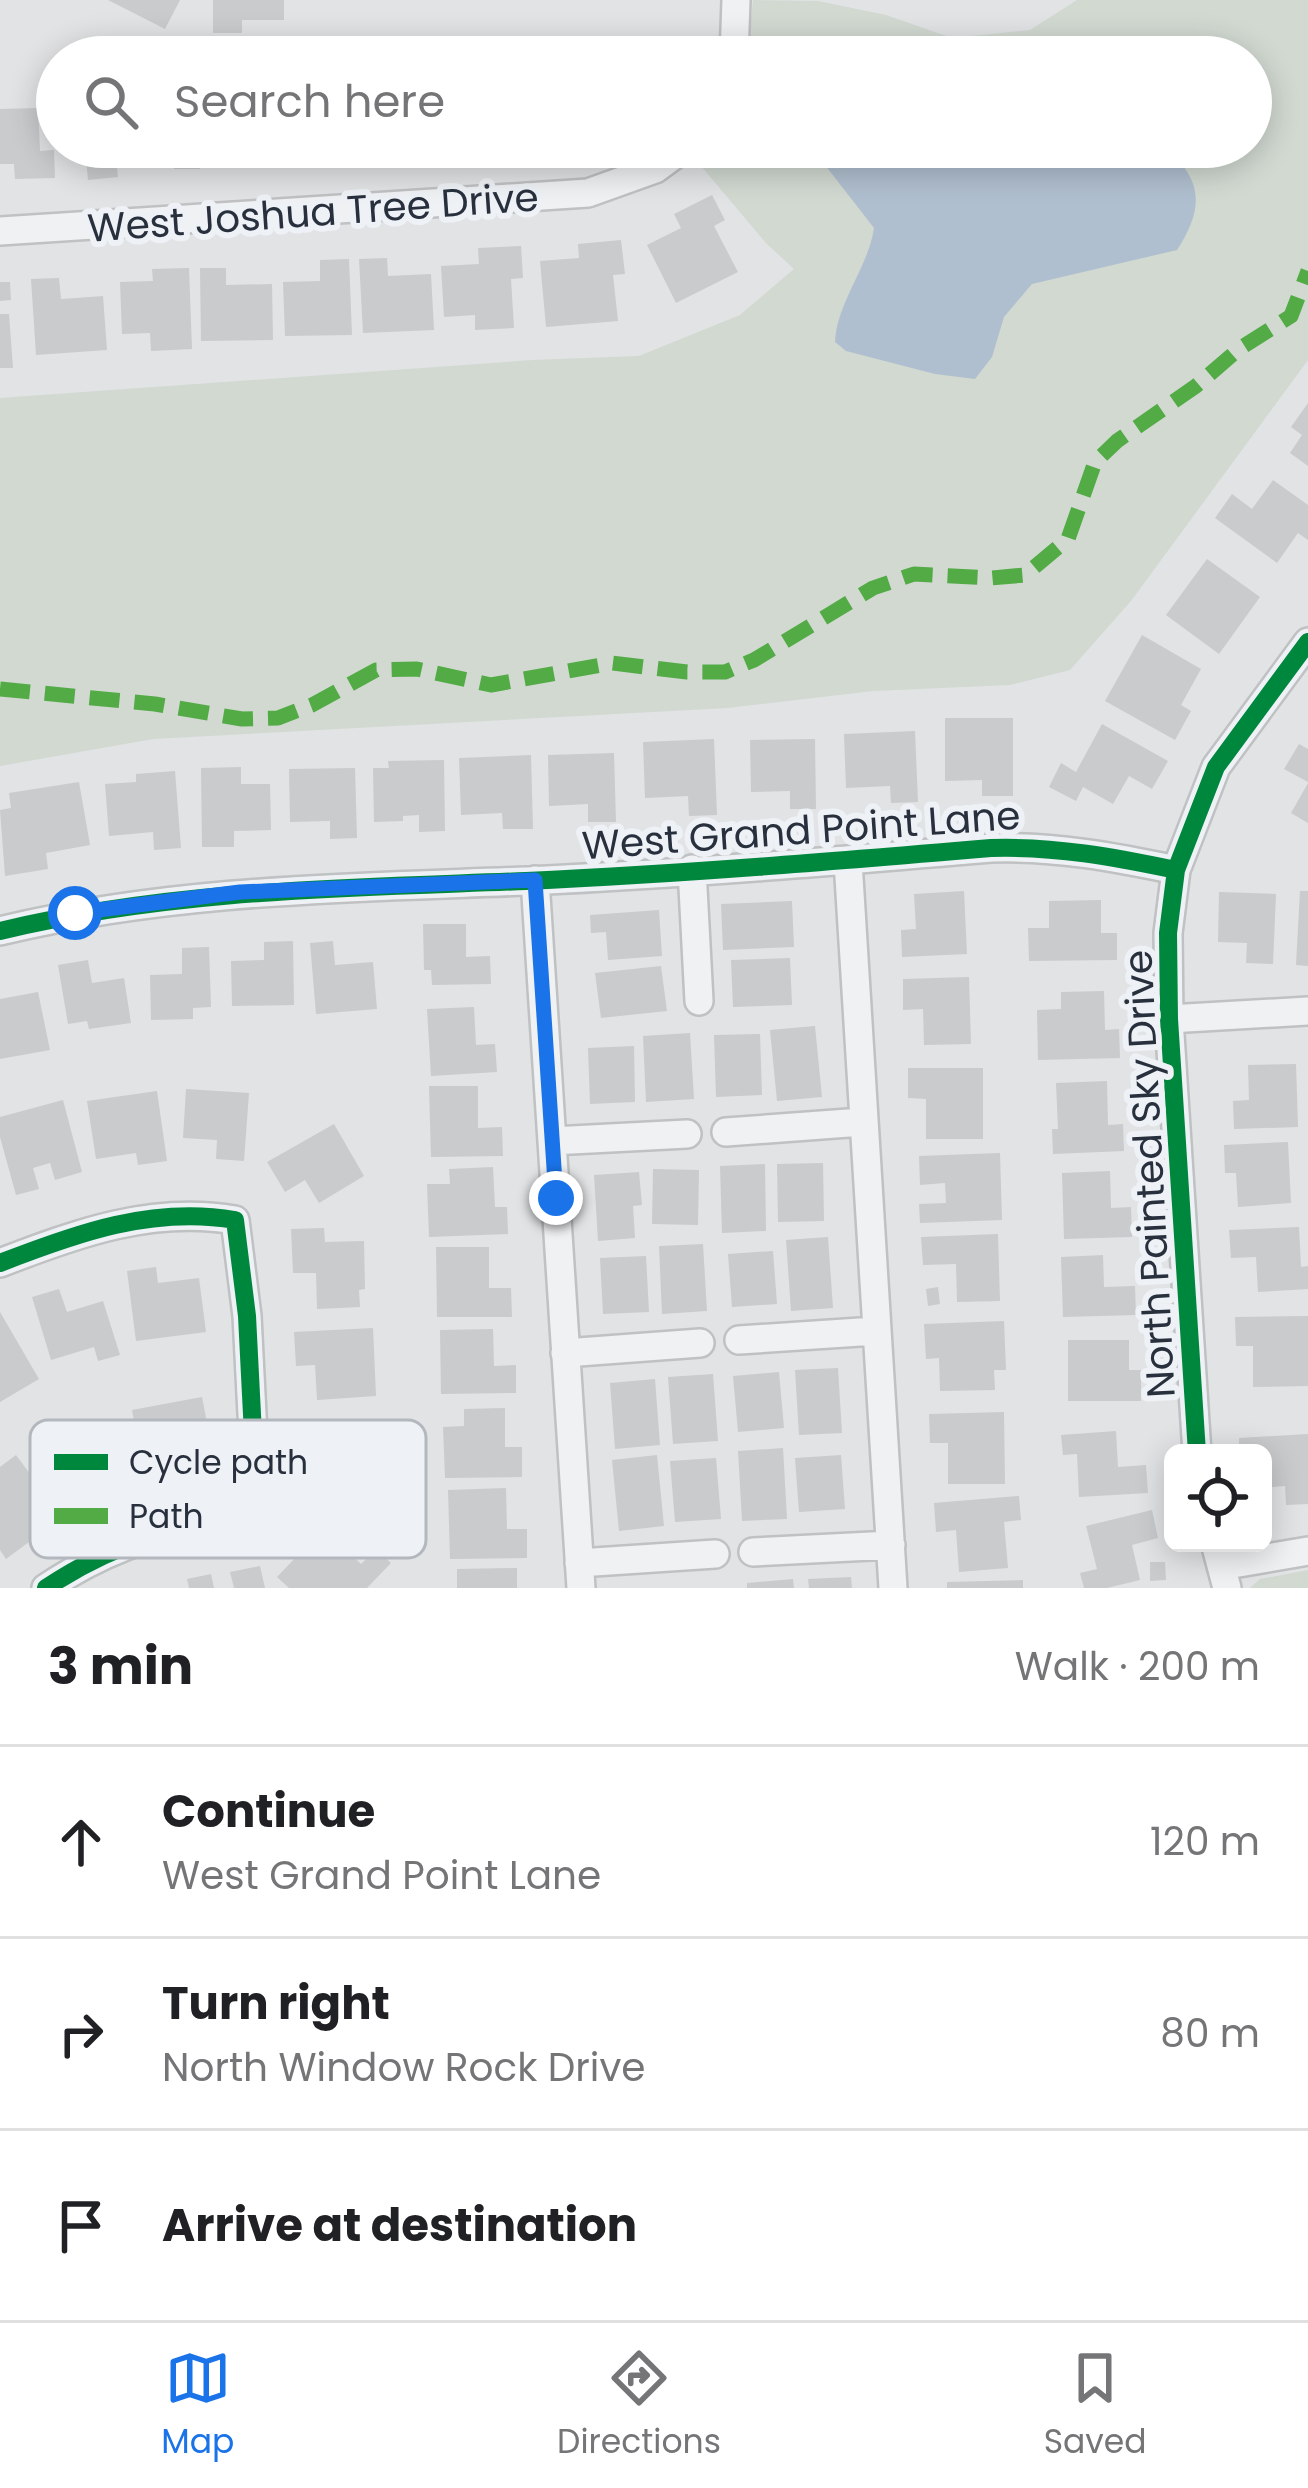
<!DOCTYPE html>
<html lang="en">
<head>
<meta charset="utf-8">
<style>
  :root { --surface:#fff; --page:#f6f6f6; --text:#202124; --muted:#757577; --line:#e0e0e0; --accent:#1a73e8 }
  body { margin:0; font-family:Poppins,sans-serif; background:var(--page); color:var(--text) }
  .controls { position:absolute; right:36px; bottom:36px; display:grid; overflow:hidden; border-radius:18px; box-shadow:0 6px 30px #0003 }
  .controls button { width:108px; height:108px; display:grid; place-items:center; padding:0; border:0; border-bottom:3px solid var(--line); background:var(--surface); color:var(--text); font:60px sans-serif }
  .stop { position:absolute; width:36px; height:36px; margin:-27px; border:9px solid #1a73e8; border-radius:50%; background:#fff }
  .stop.end { background:#1a73e8; border-color:#fff; box-shadow:0 3px 12px #0008 }
  .list { margin:0; padding:0; list-style:none }
  h2 { display:flex; justify-content:space-between; align-items:center; height:156px; margin:0; padding:0 48px; font-size:51px }
  h2 small { font-size:39px; font-weight:400; color:var(--muted) }
  .list li { display:grid; grid-template-columns:78px 1fr auto; gap:36px; align-items:center; box-sizing:border-box; height:192px; padding:0 48px; border-top:3px solid var(--line) }
  .list b { display:block; font-size:45px; white-space:nowrap }
  .list p { margin:0; font-size:39px; white-space:nowrap; color:var(--muted) }
  .list em { font-size:39px; font-style:normal; color:var(--muted) }
  .icon { flex:none; width:66px; height:66px; fill:none; stroke:currentColor; stroke-width:2; stroke-linecap:round; stroke-linejoin:round }
  .map { position:relative; flex:none; width:1308px; height:1588px; overflow:hidden }
  .search { position:absolute; background:var(--surface); box-shadow:0 6px 30px #0003; left:36px; right:36px; top:36px; height:132px; display:flex; align-items:center; gap:30px; box-sizing:border-box; padding:0 42px; border-radius:66px; color:var(--muted); font-size:45px }
  .sheet { height:732px; background:var(--surface) }
  nav { display:flex; justify-content:space-around; align-items:center; box-sizing:border-box; height:168px; border-top:3px solid var(--line); background:var(--surface); font-size:33px; color:var(--muted) }
  nav a { display:grid; justify-items:center; gap:6px }
  nav .on { color:var(--accent) }
  .map>svg:first-child { display:block }
  .green { fill:#d1d9d1 }
  .water { fill:#b0bfcf }
  .building { fill:#c9cbcd }
  .lines { fill:none; stroke-linecap:round; stroke-linejoin:round }
  .minor-casing { stroke:#bfc1c3; stroke-width:32 }
  .minor { stroke:#f0f1f2; stroke-width:27 }
  .quiet { stroke:#53ab46; stroke-width:15; stroke-dasharray:30 15; stroke-linecap:butt }
  .cycleway-casing { stroke:#eef1f5; stroke-width:26 }
  .cycleway { stroke:#00873e; stroke-width:18 }
  .route { stroke:#1a73e8; stroke-width:15 }
  .labels { text-anchor:middle; stroke-width:12; stroke-linejoin:round; paint-order:stroke }
  .street-label { font-size:39px; fill:#28303e; stroke:#eef1f5 }
  .key { fill:#eef1f5; stroke:#b3b7be; stroke-width:3 }
  .key-label { font-size:33px; fill:#28303e }
</style>
</head>
<body>
<div class="map">
<svg width="1308" height="1588" viewBox="0 0 1308 1588">
  <rect width="100%" height="100%" fill="#e1e3e5"/>
  <path class="green" d="M 753,0 L 818,1 L 886,15 L 952,38 L 1030,30 L 1077,0 L 1308,0 L 1308,360 L 1131,601 L 1070,670 L 1010,685 L 873,691 L 727,708 L 153,739 L 0,766 L 0,398 L 533,360 L 639,356 L 740,315 L 794,269 L 766,243 L 696,160 L 706,147 L 1251,147 L 1251,57 L 747,57 Z
    M 1308,1570 L 1308,1588 L 1250,1588 L 1260,1579 Z"/>
  <path class="water" d="M 811,147 L 1163,147 C 1204,178 1204,209 1177,250 L 1032,284 L 1004,317 L 992,357 L 975,379 L 935,374 L 846,351 L 835,342 C 837,302 868,268 874,228 Z"/>
  <path class="building" d="M 108,0 L 180,0 L 165,29 Z
    M 213,0 L 284,0 L 284,20 L 242,20 L 242,33 L 213,33 Z
    M 38,108 L 40,151 L 54,150 L 55,178 L 15,179 L 14,164 L 0,164 L 0,109 Z
    M 85,147 L 148,147 L 149,155 L 116,158 L 118,177 L 88,180 Z
    M 173,147 L 200,147 L 200,169 L 174,169 Z
    M 254,147 L 284,147 L 285,166 L 254,166 Z
    M 368,147 L 397,147 L 398,158 L 369,159 Z
    M 411,147 L 440,147 L 441,154 L 412,156 Z
    M 712,195 L 725,220 L 714,226 L 738,272 L 676,303 L 647,245 L 681,228 L 674,214 Z
    M 621,240 L 625,274 L 613,275 L 618,321 L 546,327 L 540,261 L 579,258 L 578,244 Z
    M 521,246 L 523,278 L 511,279 L 514,328 L 475,330 L 475,315 L 444,317 L 441,266 L 479,264 L 478,248 Z
    M 387,258 L 388,276 L 431,274 L 434,330 L 363,333 L 359,259 Z
    M 349,259 L 352,335 L 285,336 L 283,282 L 320,281 L 320,260 Z
    M 189,268 L 192,349 L 151,351 L 150,333 L 122,334 L 120,282 L 153,281 L 152,269 Z
    M 200,268 L 226,268 L 226,285 L 272,284 L 273,340 L 201,341 Z
    M 59,278 L 61,299 L 103,296 L 107,350 L 36,355 L 31,279 Z
    M 0,282 L 10,282 L 11,300 L 0,301 Z
    M 0,314 L 9,314 L 13,368 L 0,368 Z
    M 1308,403 L 1308,466 L 1290,453 L 1302,435 L 1291,427 Z
    M 1273,480 L 1308,505 L 1308,540 L 1298,533 L 1277,563 L 1215,518 L 1232,494 L 1252,509 Z
    M 1207,559 L 1260,597 L 1219,654 L 1166,615 Z
    M 1142,635 L 1201,669 L 1181,705 L 1191,711 L 1175,740 L 1105,701 Z
    M 945,718 L 1013,718 L 1013,796 L 982,796 L 982,780 L 945,781 Z
    M 1102,724 L 1168,761 L 1152,789 L 1129,776 L 1113,804 L 1083,787 L 1076,801 L 1049,787 L 1061,763 L 1076,772 Z
    M 915,731 L 918,802 L 891,803 L 890,786 L 846,788 L 844,734 Z
    M 714,739 L 717,815 L 689,816 L 688,796 L 645,798 L 643,742 Z
    M 815,739 L 816,809 L 790,809 L 790,791 L 751,792 L 750,740 Z
    M 1299,744 L 1308,749 L 1308,782 L 1284,769 Z
    M 614,753 L 616,822 L 588,822 L 588,804 L 549,806 L 548,755 Z
    M 531,755 L 533,829 L 503,829 L 502,813 L 461,815 L 459,758 Z
    M 444,760 L 445,831 L 419,832 L 419,815 L 403,816 L 403,821 L 374,822 L 373,768 L 389,768 L 388,761 Z
    M 241,767 L 241,784 L 270,784 L 271,830 L 234,831 L 234,847 L 202,847 L 201,768 Z
    M 355,768 L 357,838 L 330,839 L 330,821 L 290,822 L 289,769 Z
    M 175,771 L 181,848 L 154,850 L 153,832 L 109,836 L 105,784 L 136,782 L 136,774 Z
    M 79,782 L 90,845 L 46,853 L 48,869 L 5,876 L 0,810 L 11,808 L 9,793 Z
    M 1308,783 L 1308,823 L 1291,813 Z
    M 964,891 L 967,954 L 902,957 L 901,930 L 916,929 L 914,894 Z
    M 1300,891 L 1308,891 L 1308,966 L 1296,965 Z
    M 1219,892 L 1276,894 L 1273,964 L 1246,963 L 1247,943 L 1218,942 Z
    M 1101,900 L 1101,933 L 1117,933 L 1117,960 L 1029,961 L 1028,928 L 1049,928 L 1049,901 Z
    M 792,901 L 794,947 L 723,950 L 721,904 Z
    M 659,910 L 662,956 L 608,960 L 606,932 L 591,933 L 590,915 Z
    M 423,924 L 466,924 L 466,957 L 490,956 L 491,984 L 432,985 L 431,970 L 424,970 Z
    M 293,941 L 294,1005 L 232,1006 L 231,961 L 264,960 L 264,942 Z
    M 333,941 L 335,965 L 373,962 L 377,1009 L 316,1014 L 310,943 Z
    M 209,947 L 211,1007 L 193,1008 L 193,1019 L 151,1020 L 150,975 L 182,974 L 182,948 Z
    M 790,958 L 792,1005 L 733,1007 L 731,960 Z
    M 88,960 L 92,983 L 124,978 L 131,1023 L 89,1029 L 87,1021 L 68,1024 L 58,965 Z
    M 661,966 L 667,1011 L 601,1018 L 595,973 Z
    M 969,977 L 971,1044 L 924,1045 L 923,1009 L 903,1010 L 903,979 Z
    M 1104,991 L 1105,1030 L 1119,1029 L 1120,1058 L 1038,1060 L 1037,1010 L 1061,1009 L 1061,992 Z
    M 38,992 L 50,1050 L 0,1059 L 0,999 Z
    M 474,1007 L 476,1045 L 495,1044 L 497,1072 L 431,1076 L 427,1009 Z
    M 815,1026 L 822,1097 L 777,1101 L 770,1030 Z
    M 690,1033 L 694,1099 L 646,1102 L 643,1036 Z
    M 760,1034 L 762,1095 L 716,1097 L 714,1035 Z
    M 634,1046 L 635,1102 L 590,1104 L 588,1048 Z
    M 1296,1064 L 1298,1127 L 1234,1129 L 1233,1101 L 1249,1100 L 1248,1065 Z
    M 908,1068 L 983,1068 L 983,1139 L 926,1139 L 926,1099 L 908,1098 Z
    M 1107,1081 L 1108,1125 L 1123,1124 L 1124,1151 L 1053,1154 L 1052,1129 L 1058,1129 L 1056,1083 Z
    M 429,1086 L 478,1086 L 478,1128 L 502,1127 L 503,1156 L 431,1157 Z
    M 186,1089 L 249,1093 L 244,1161 L 216,1159 L 217,1140 L 183,1138 Z
    M 157,1091 L 167,1161 L 138,1165 L 136,1153 L 96,1159 L 87,1101 Z
    M 63,1100 L 82,1172 L 55,1180 L 50,1163 L 33,1168 L 39,1189 L 16,1195 L 0,1137 L 0,1117 Z
    M 334,1124 L 364,1176 L 319,1203 L 305,1180 L 285,1192 L 267,1162 Z
    M 1288,1142 L 1291,1203 L 1238,1207 L 1236,1173 L 1225,1173 L 1224,1145 Z
    M 1000,1153 L 1002,1220 L 920,1223 L 919,1204 L 946,1203 L 945,1183 L 920,1185 L 919,1156 Z
    M 823,1163 L 824,1221 L 778,1222 L 777,1164 Z
    M 765,1164 L 766,1231 L 722,1233 L 720,1166 Z
    M 493,1167 L 495,1207 L 507,1207 L 508,1234 L 429,1237 L 427,1184 L 450,1184 L 449,1169 Z
    M 653,1169 L 699,1170 L 698,1225 L 652,1224 Z
    M 1110,1171 L 1111,1208 L 1131,1207 L 1132,1237 L 1064,1239 L 1062,1173 Z
    M 639,1172 L 642,1205 L 633,1206 L 635,1238 L 598,1241 L 594,1175 Z
    M 1299,1227 L 1301,1267 L 1308,1266 L 1308,1289 L 1258,1292 L 1256,1257 L 1231,1258 L 1229,1230 Z
    M 324,1228 L 325,1242 L 364,1241 L 365,1289 L 359,1290 L 360,1307 L 317,1309 L 316,1273 L 293,1273 L 291,1229 Z
    M 998,1234 L 1000,1301 L 957,1302 L 956,1264 L 923,1265 L 921,1237 Z
    M 828,1237 L 833,1308 L 791,1311 L 786,1240 Z
    M 703,1244 L 707,1311 L 662,1314 L 659,1246 Z
    M 436,1247 L 489,1247 L 489,1288 L 511,1288 L 512,1317 L 437,1317 Z
    M 773,1251 L 777,1304 L 732,1307 L 728,1254 Z
    M 1103,1255 L 1104,1287 L 1135,1286 L 1136,1315 L 1063,1317 L 1061,1257 Z
    M 646,1256 L 649,1312 L 603,1314 L 600,1258 Z
    M 156,1267 L 158,1283 L 199,1278 L 206,1332 L 136,1341 L 127,1271 Z
    M 938,1287 L 940,1304 L 928,1306 L 926,1289 Z
    M 59,1289 L 67,1312 L 103,1301 L 120,1355 L 98,1361 L 94,1347 L 51,1360 L 32,1297 Z
    M 0,1312 L 39,1379 L 0,1402 Z
    M 1308,1316 L 1308,1386 L 1253,1387 L 1253,1346 L 1236,1346 L 1235,1317 Z
    M 1004,1321 L 1006,1370 L 994,1370 L 995,1390 L 940,1391 L 939,1358 L 926,1359 L 924,1324 Z
    M 373,1328 L 376,1396 L 317,1400 L 315,1365 L 296,1366 L 294,1332 Z
    M 493,1329 L 494,1366 L 516,1365 L 516,1393 L 441,1394 L 440,1330 Z
    M 1068,1340 L 1129,1340 L 1129,1370 L 1141,1370 L 1141,1401 L 1068,1401 Z
    M 838,1368 L 842,1433 L 799,1435 L 795,1370 Z
    M 779,1372 L 784,1428 L 738,1432 L 733,1376 Z
    M 713,1374 L 718,1441 L 673,1444 L 668,1377 Z
    M 655,1379 L 660,1445 L 615,1449 L 610,1383 Z
    M 202,1397 L 213,1454 L 172,1461 L 175,1477 L 146,1482 L 132,1410 Z
    M 505,1408 L 505,1447 L 522,1447 L 522,1477 L 445,1478 L 443,1427 L 464,1426 L 464,1409 Z
    M 1004,1412 L 1005,1484 L 948,1484 L 948,1443 L 930,1443 L 929,1414 Z
    M 1116,1431 L 1118,1467 L 1146,1465 L 1148,1493 L 1079,1497 L 1077,1454 L 1063,1455 L 1061,1435 Z
    M 1308,1434 L 1308,1504 L 1286,1505 L 1285,1486 L 1263,1488 L 1263,1453 L 1239,1453 L 1239,1438 Z
    M 783,1448 L 787,1519 L 742,1521 L 738,1451 Z
    M 16,1455 L 56,1509 L 31,1528 L 37,1536 L 6,1559 L 0,1550 L 0,1467 Z
    M 657,1455 L 664,1526 L 619,1531 L 612,1460 Z
    M 841,1455 L 845,1509 L 799,1512 L 795,1458 Z
    M 716,1458 L 721,1519 L 675,1522 L 670,1461 Z
    M 506,1488 L 507,1529 L 527,1529 L 527,1558 L 450,1559 L 448,1490 Z
    M 1019,1496 L 1021,1520 L 1004,1522 L 1008,1568 L 959,1572 L 956,1530 L 936,1532 L 934,1503 Z
    M 1152,1510 L 1158,1538 L 1132,1545 L 1140,1580 L 1107,1588 L 1084,1588 L 1080,1573 L 1097,1569 L 1086,1526 Z
    M 324,1528 L 361,1564 L 376,1549 L 391,1563 L 367,1588 L 289,1588 L 277,1577 Z
    M 1150,1562 L 1165,1562 L 1166,1580 L 1150,1581 Z
    M 260,1566 L 265,1588 L 234,1588 L 230,1572 Z
    M 517,1568 L 517,1588 L 457,1588 L 457,1569 Z
    M 211,1574 L 214,1588 L 189,1588 L 187,1579 Z
    M 851,1577 L 852,1588 L 809,1588 L 808,1579 Z
    M 793,1579 L 794,1588 L 747,1588 L 747,1583 Z
    M 1023,1580 L 1023,1588 L 947,1588 L 947,1582 Z"/>
  <g class="lines">
    <g class="minor-casing">
      <path id="minor" d="M 734,57 L 736,0
        M 0,231 L 588,193 L 655,169 L 685,147
        M 848,861 L 893,1588
        M 692,869 L 699,1001
        M 535,880 L 581,1588
        M 0,931 C 173,889 349,888 526,881 C 681,874 837,861 991,848 C 1055,846 1114,857 1176,870
        M 1169,1019 L 1308,1011
        M 726,1132 L 862,1122
        M 552,1141 L 687,1134
        M 0,1263 C 77,1233 152,1206 235,1220 L 247,1316 L 257,1513 C 173,1529 118,1540 46,1588
        M 739,1340 L 875,1331
        M 565,1353 L 700,1343
        M 1197,1453 L 1169,1019 L 1168,933 L 1176,870 L 1216,767 L 1308,642
        M 1215,1543 L 1227,1588
        M 753,1552 L 891,1545
        M 579,1563 L 715,1554
        M 1221,1566 L 1308,1551"/>
    </g>
    <use href="#minor" class="minor"/>
    <path class="quiet" d="M 0,689 L 155,704 L 242,719 L 278,718 L 312,705 L 376,670 L 417,669 L 491,685 L 612,663 L 687,672 L 725,672 L 754,660 L 873,588 L 914,574 L 991,578 L 1025,575 L 1068,539 L 1095,462 L 1117,441 L 1196,386 L 1239,349 L 1291,316 L 1308,271"/>
    <g class="cycleway-casing">
      <path id="cycleway" d="M 0,931 C 173,889 349,888 526,881 C 681,874 837,861 991,848 C 1055,846 1114,857 1176,870
        M 0,1263 C 77,1233 152,1206 235,1220 L 247,1316 L 257,1513 C 173,1529 118,1540 46,1588
        M 1197,1453 L 1169,1019 L 1168,933 L 1176,870 L 1216,767 L 1308,642"/>
    </g>
    <use href="#cycleway" class="cycleway"/>
  </g>
  <g class="lines">
    <path class="route" d="M 75,913 L 240,892 L 535,880 L 556,1198"/>
  </g>
  <g class="labels">
    <g class="street-label">
      <text transform="translate(313 212) rotate(-4)" y="14">West Joshua Tree Drive</text>
      <text transform="translate(801 830) rotate(-4)" y="14">West Grand Point Lane</text>
      <text transform="translate(1149 1174) rotate(-93)" y="14">North Painted Sky Drive</text>
    </g>
  </g>
  <rect x="30" y="1420" width="396" height="138" rx="18" class="key"/>
  <rect x="54" y="1454" width="54" height="16" fill="#00873e"/>
  <rect x="54" y="1508" width="54" height="16" fill="#53ab46"/>
  <g class="key-label">
    <text x="129" y="1474">Cycle path</text>
    <text x="129" y="1528">Path</text>
  </g>
</svg>
<div class="controls">
<button><svg class="icon" aria-label="locate" viewBox="0 0 24 24"><circle cx="12" cy="12" r="6"/><path d="M12 2v4M12 18v4M2 12h4M18 12h4"/></svg></button>
</div>
<div class="stop" style="left:75px;top:913px"></div>
<div class="stop end" style="left:556px;top:1198px"></div>
<div class="search"><svg class="icon" aria-label="search" viewBox="0 0 24 24"><circle cx="10" cy="10" r="6"/><path d="M15 15l6 6"/></svg>Search here</div>
</div>
<section class="sheet">
<h2>3 min<small>Walk · 200 m</small></h2>
<ul class="list">
<li><svg class="icon" aria-label="ahead" viewBox="0 0 24 24"><path d="M12 20V5M6 11l6-6 6 6"/></svg><div><b>Continue</b><p>West Grand Point Lane</p></div><em>120 m</em></li>
<li><svg class="icon" aria-label="right" viewBox="0 0 24 24"><path d="M7 20v-9h11M14 6l5 5-5 5"/></svg><div><b>Turn right</b><p>North Window Rock Drive</p></div><em>80 m</em></li>
<li><svg class="icon" aria-label="arrive" viewBox="0 0 24 24"><path d="M6 21V4h12l-3 4 3 4H6"/></svg><div><b>Arrive at destination</b></div></li>
</ul>
</section>
<nav>
<a class="on"><svg class="icon" aria-label="map" viewBox="0 0 24 24"><path d="M3 6l6-2 6 2 6-2v14l-6 2-6-2-6 2zM9 4v14M15 6v14"/></svg>Map</a>
<a><svg class="icon" aria-label="directions" viewBox="0 0 24 24"><path d="M12 3l9 9-9 9-9-9zM9 14v-3h6M13 9l2 2-2 2"/></svg>Directions</a>
<a><svg class="icon" aria-label="saved" viewBox="0 0 24 24"><path d="M7 4h10v16l-5-4-5 4z"/></svg>Saved</a>
</nav>
</body>
</html>
